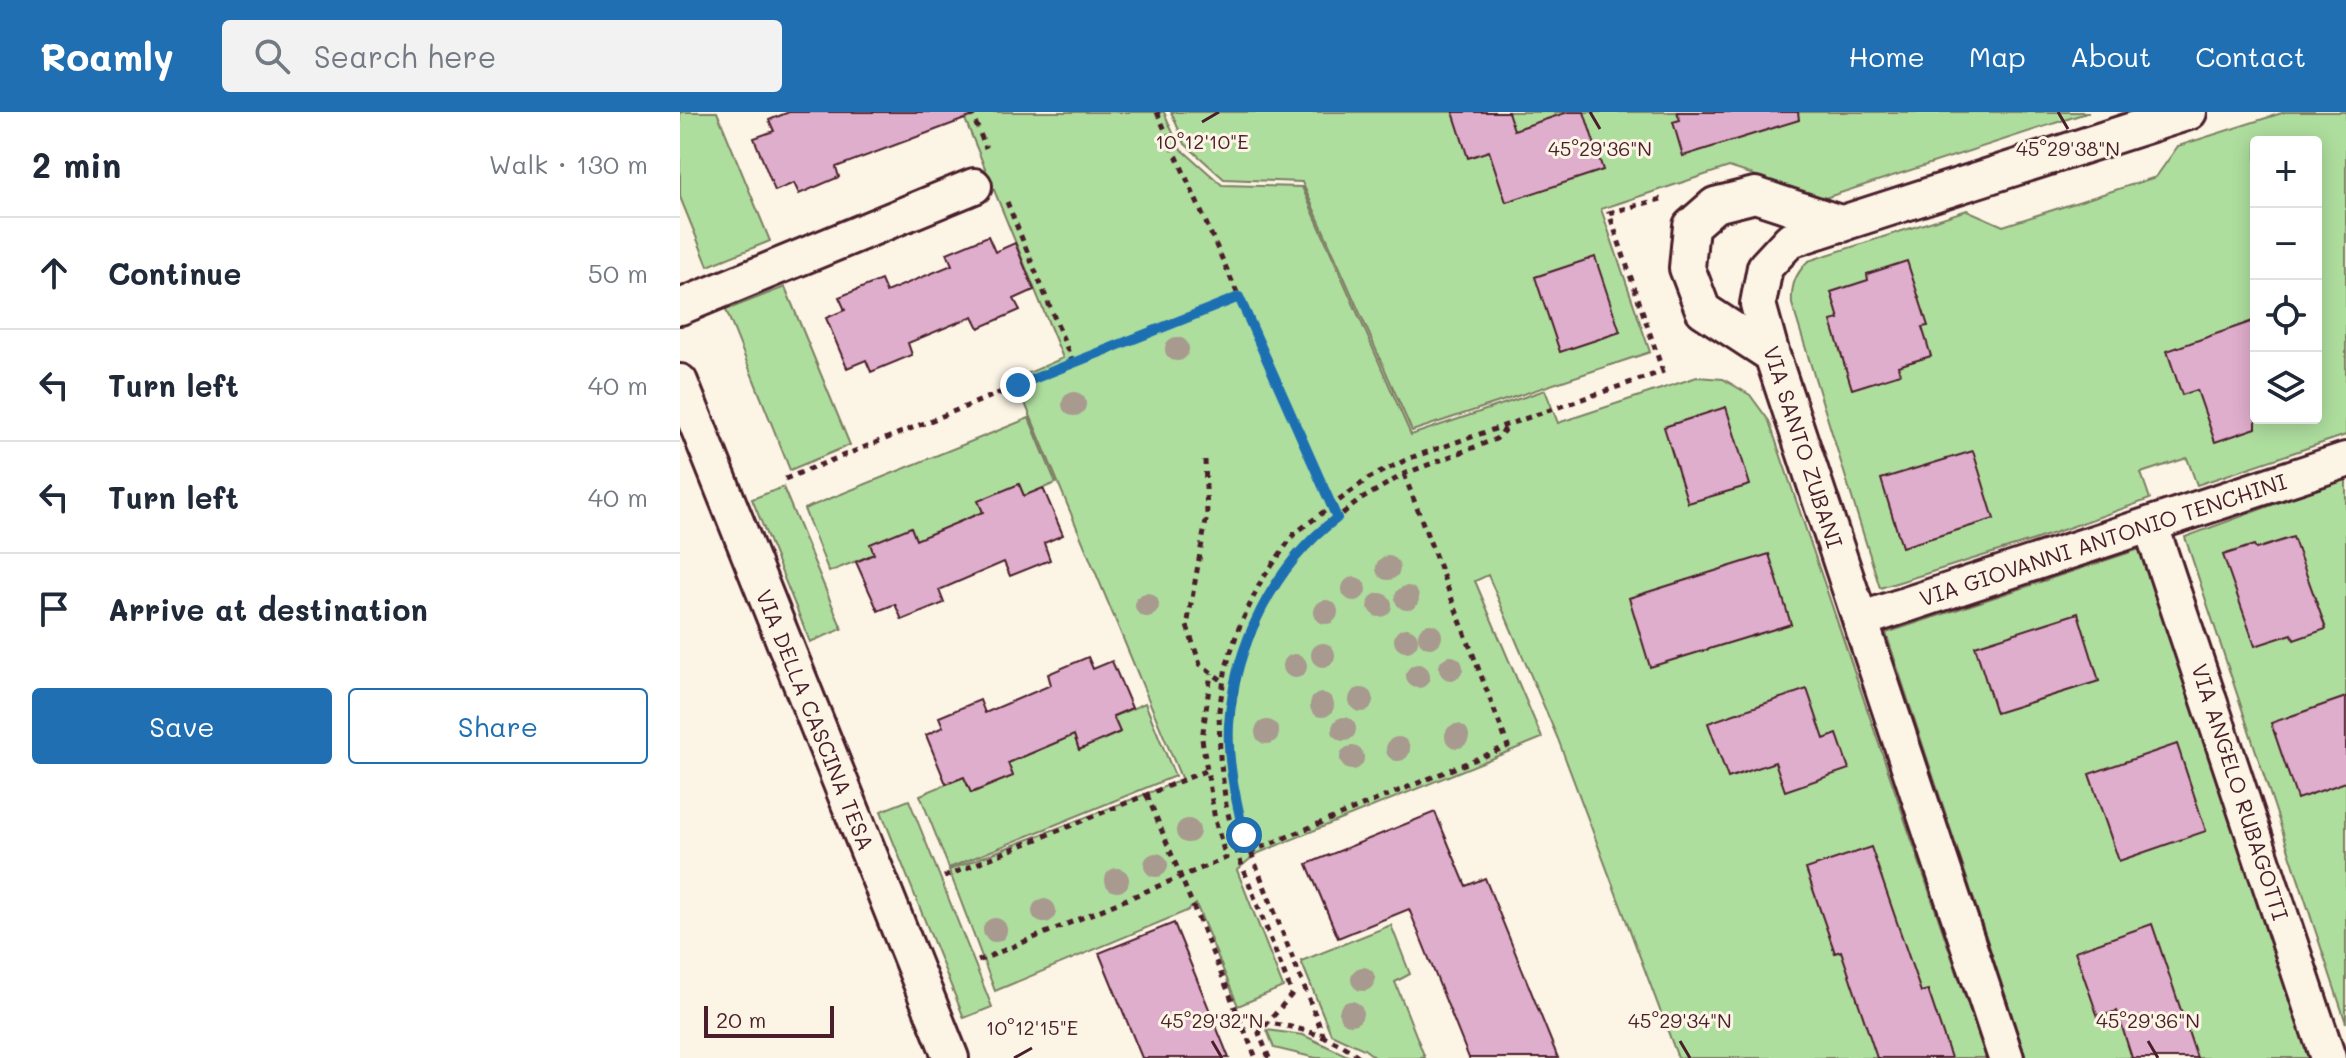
<!DOCTYPE html>
<html lang="en">
<head>
<meta charset="utf-8">
<style>
  :root { --surface:#fff; --page:#f2f2f3; --text:#1f2937; --muted:#747a83; --line:#e0e1e3; --accent:#1f6fb2 }
  body { margin:0; font-family:Mali,sans-serif; background:var(--page); color:var(--text) }
  .controls { position:absolute; right:24px; top:24px; display:grid; overflow:hidden; border-radius:8px; box-shadow:0 4px 20px #0003 }
  .controls button { width:72px; height:72px; display:grid; place-items:center; padding:0; border:0; border-bottom:2px solid var(--line); background:var(--surface); color:var(--text); font:40px sans-serif }
  .scale { position:absolute; left:24px; bottom:20px; width:130px; box-sizing:border-box; padding-left:8px; border:4px solid #4a1f2b; border-top:0; font-size:22px; line-height:28px; white-space:nowrap; color:#4a1f2b; -webkit-text-stroke:6px #fcf5e5; paint-order:stroke }
  .stop { position:absolute; width:24px; height:24px; margin:-18px; border:6px solid #1f6fb2; border-radius:50%; background:#fff }
  .stop.end { background:#1f6fb2; border-color:#fff; box-shadow:0 2px 8px #0008 }
  .list { margin:0; padding:0; list-style:none }
  h2 { display:flex; justify-content:space-between; align-items:center; height:104px; margin:0; padding:0 32px; font-size:34px }
  h2 small { font-size:26px; font-weight:400; color:var(--muted) }
  .list li { display:grid; grid-template-columns:52px 1fr auto; gap:24px; align-items:center; box-sizing:border-box; height:112px; padding:0 32px; border-top:2px solid var(--line) }
  .list b { display:block; font-size:30px; white-space:nowrap }
  .list em { font-size:26px; font-style:normal; color:var(--muted) }
  .actions { display:flex; gap:16px; padding:24px 32px }
  .actions a { flex:1; padding:18px 0; border:2px solid var(--accent); border-radius:8px; text-align:center; font-size:28px; color:var(--accent) }
  .actions .main { background:var(--accent); color:#fff }
  .icon { flex:none; width:44px; height:44px; fill:none; stroke:currentColor; stroke-width:2; stroke-linecap:round; stroke-linejoin:round }
  .map { position:relative; flex:none; width:1666px; height:946px; overflow:hidden }
  header { display:flex; align-items:center; gap:48px; box-sizing:border-box; height:112px; padding:0 40px; background:var(--accent); color:#fff }
  header strong { font-size:38px }
  nav { display:flex; gap:44px; margin-inline-start:auto; font-size:28px }
  .search { width:560px; height:72px; background:var(--page); display:flex; align-items:center; gap:20px; box-sizing:border-box; padding:0 28px; border-radius:8px; color:var(--muted); font-size:30px }
  main { display:flex }
  aside { flex:1; background:var(--surface) }
  .map>svg:first-child { display:block }
  .green { fill:#aede9e; stroke:#7c7e64; stroke-width:2; fill-rule:evenodd }
  .building { fill:#dfaecc; stroke:#4a1f2b; stroke-width:2 }
  .lines { fill:none; stroke-linecap:round; stroke-linejoin:round }
  .street-casing { stroke:#4a1f2b; stroke-width:40 }
  .path { stroke:#4a1f2b; stroke-width:5; stroke-dasharray:6 6; stroke-linecap:butt }
  .street { stroke:#fcf5e5; stroke-width:34 }
  .tree { fill:#a89a8f }
  .route { stroke:#1f6fb2; stroke-width:10 }
  .ticks { fill:none; stroke:#4a1f2b; stroke-width:3 }
  .labels { text-anchor:middle; stroke-width:6; stroke-linejoin:round; paint-order:stroke }
  .street-label { font-size:22px; fill:#4a1f2b; stroke:#fcf5e5 }
  .ticks-label { font-size:20px; text-anchor:middle; fill:#4a1f2b; stroke:#fcf5e5; stroke-width:6; stroke-linejoin:round; paint-order:stroke }
</style>
</head>
<body>
<header>
<strong>Roamly</strong>
<div class="search"><svg class="icon" aria-label="search" viewBox="0 0 24 24"><circle cx="10" cy="10" r="6"/><path d="M15 15l6 6"/></svg>Search here</div>
<nav><a>Home</a><a>Map</a><a>About</a><a>Contact</a></nav>
</header>
<main>
<aside>
<h2>2 min<small>Walk · 130 m</small></h2>
<ul class="list">
<li><svg class="icon" aria-label="ahead" viewBox="0 0 24 24"><path d="M12 20V5M6 11l6-6 6 6"/></svg><div><b>Continue</b></div><em>50 m</em></li>
<li><svg class="icon" aria-label="left" viewBox="0 0 24 24"><path d="M17 20v-9H6M10 6l-5 5 5 5"/></svg><div><b>Turn left</b></div><em>40 m</em></li>
<li><svg class="icon" aria-label="left" viewBox="0 0 24 24"><path d="M17 20v-9H6M10 6l-5 5 5 5"/></svg><div><b>Turn left</b></div><em>40 m</em></li>
<li><svg class="icon" aria-label="arrive" viewBox="0 0 24 24"><path d="M6 21V4h12l-3 4 3 4H6"/></svg><div><b>Arrive at destination</b></div></li>
</ul>
<div class="actions"><a class="main">Save</a><a>Share</a></div>
</aside>
<div class="map">
<svg width="1666" height="946" viewBox="0 0 1666 946">
  <rect width="100%" height="100%" fill="#fcf5e5"/>
  <filter id="ink" filterUnits="userSpaceOnUse"><feTurbulence type="fractalNoise" baseFrequency=".0125" numOctaves="2"/><feDisplacementMap in="SourceGraphic" scale="16" xChannelSelector="R" yChannelSelector="G"/><feConvolveMatrix kernelMatrix="1 2 1 2 8 2 1 2 1" color-interpolation-filters="sRGB"/></filter>
  <g filter="url(#ink)">
    <path class="green" d="M 0,0 L 37,0 L 90,129 L 28,154 L 0,85 Z
      M 282,0 L 484,0 L 499,35 L 542,73 L 622,75 L 731,323 L 865,278 L 878,311 L 1017,265 L 1043,267 L 1070,283 L 1089,309 L 1306,946 L 998,946 L 878,627 L 808,463 L 795,469 L 862,626 L 576,742 L 557,758 L 603,875 L 558,894 L 516,792 L 507,799 L 315,879 L 269,758 L 502,668 L 335,267 L 383,246 Z
      M 491,0 L 1409,0 L 1145,86 L 1049,55 L 921,97 L 970,240 L 732,319 L 622,70 L 544,67 L 505,32 Z
      M 1605,0 L 1666,0 L 1666,323 L 1517,373 L 1507,346 L 1461,361 L 1470,387 L 1354,428 L 1200,476 L 1112,192 C 1111,173 1115,163 1128,149 L 1287,98 L 1323,114 L 1476,65 L 1498,34 ZM 1576,30 L 1636,30 L 1636,306 L 1576,306 Z
      M 105,175 L 170,333 L 110,358 L 46,198 Z
      M 349,306 L 376,371 L 344,384 L 339,373 L 303,400 L 236,428 L 231,415 L 194,442 L 149,460 L 124,397 Z
      M 1666,366 L 1666,911 L 1505,425 Z
      M 103,375 L 162,517 L 130,530 L 72,387 Z
      M 1463,436 L 1634,946 L 1346,946 L 1206,521 Z
      M 465,591 L 495,664 L 269,756 L 240,683 L 284,665 L 292,681 L 333,664 L 328,651 L 394,623 L 399,638 L 439,621 L 433,605 Z
      M 229,688 L 312,895 L 284,906 L 201,699 Z
      M 711,813 L 730,862 L 715,870 L 745,946 L 696,946 L 684,937 L 651,922 L 621,849 Z
      M 587,918 L 623,923 L 672,946 L 636,946 L 594,936 Z"/>
    <path class="building" d="M 109,0 L 293,0 L 293,4 L 156,55 L 159,65 L 119,82 L 114,71 L 95,79 L 74,26 L 94,19 L 89,8 Z
      M 773,0 L 828,0 L 834,18 L 888,0 L 904,0 L 923,58 L 826,90 L 809,39 L 788,46 Z
      M 997,0 L 1118,0 L 1119,8 L 1003,44 L 993,10 L 1000,8 Z
      M 308,124 L 315,140 L 335,131 L 354,178 L 334,187 L 340,198 L 299,216 L 293,204 L 228,231 L 232,243 L 191,260 L 186,248 L 167,256 L 146,206 L 165,198 L 159,185 L 201,168 L 206,180 L 272,153 L 267,141 Z
      M 915,145 L 940,220 L 880,240 L 855,165 Z
      M 1227,149 L 1248,214 L 1242,215 L 1251,244 L 1218,254 L 1220,262 L 1172,277 L 1151,209 L 1159,207 L 1151,180 L 1188,168 L 1187,162 Z
      M 1576,208 L 1576,316 L 1535,330 L 1517,278 L 1502,283 L 1487,239 Z
      M 1046,295 L 1070,373 L 1008,391 L 984,315 Z
      M 1293,339 L 1314,407 L 1222,435 L 1201,367 Z
      M 339,372 L 344,384 L 363,376 L 383,423 L 364,431 L 370,448 L 330,464 L 324,450 L 259,478 L 264,491 L 222,508 L 215,492 L 198,499 L 176,450 L 194,442 L 190,432 L 231,415 L 236,428 L 303,400 L 298,389 Z
      M 1613,425 L 1646,517 L 1614,528 L 1612,522 L 1575,534 L 1543,443 L 1574,433 L 1576,437 Z
      M 1089,442 L 1111,512 L 970,555 L 949,486 Z
      M 1398,501 L 1419,569 L 1316,601 L 1295,534 Z
      M 408,545 L 413,557 L 432,549 L 452,596 L 433,604 L 440,620 L 399,638 L 394,623 L 328,651 L 333,664 L 291,681 L 284,665 L 266,672 L 246,623 L 263,615 L 259,605 L 300,588 L 305,601 L 371,573 L 368,562 Z
      M 1127,577 L 1144,627 L 1157,622 L 1169,657 L 1105,679 L 1095,650 L 1048,666 L 1028,611 Z
      M 1666,585 L 1666,670 L 1617,687 L 1591,611 Z
      M 1497,632 L 1526,719 L 1439,749 L 1409,662 Z
      M 755,700 L 786,774 L 805,766 L 878,946 L 789,946 L 729,797 L 658,826 L 627,752 Z
      M 1191,735 L 1241,880 L 1248,878 L 1271,946 L 1197,946 L 1161,839 L 1155,841 L 1126,757 Z
      M 494,811 L 549,946 L 462,946 L 419,841 Z
      M 1472,812 L 1517,946 L 1452,946 L 1437,899 L 1418,905 L 1395,839 Z"/>
    <g class="lines">
      <g class="street-casing">
        <path id="street" d="M 0,195 L 294,74
          M 1092,243 L 1023,198 L 1007,156 L 1011,114 L 1035,93 L 1075,83 L 1163,112
          M 0,270 L 271,946
          M 1471,414 L 1648,946
          M 1180,508 L 1666,348
          M 1326,946 L 1092,243 L 1078,192 L 1085,155 L 1110,128 L 1509,0"/>
      </g>
      <path class="path" d="M 291,0 L 306,36
        M 477,0 L 657,406
        M 981,87 L 929,101 L 982,257
        M 327,90 L 393,251
        M 525,348 L 527,403 L 507,514 L 520,552 L 544,570
        M 105,367 L 559,185
        M 467,683 L 576,946
        M 570,740 L 828,634 L 724,362
        M 264,765 L 525,659
        M 298,849 L 546,746 L 535,708 L 522,627 L 531,561
        M 595,912 C 627,917 655,927 681,946
        M 644,925 L 564,723 L 551,663 L 549,613 L 561,548 L 584,493 L 611,449 L 641,418 L 680,388 L 724,362 L 816,327 L 829,313
        M 589,946 L 579,921 L 612,882 L 558,743 L 546,693 L 540,645 L 539,598 L 546,555 L 558,518 L 581,469 L 614,422 L 689,366 L 730,346 L 984,259"/>
      <use href="#street" class="street"/>
    </g>
    <g class="tree">
      <circle cx="497" cy="237" r="12"/>
      <circle cx="394" cy="292" r="12"/>
      <circle cx="708" cy="456" r="12"/>
      <circle cx="674" cy="477" r="12"/>
      <circle cx="727" cy="486" r="12"/>
      <circle cx="467" cy="493" r="12"/>
      <circle cx="700" cy="493" r="12"/>
      <circle cx="646" cy="500" r="12"/>
      <circle cx="750" cy="524" r="12"/>
      <circle cx="726" cy="528" r="12"/>
      <circle cx="643" cy="543" r="12"/>
      <circle cx="615" cy="554" r="12"/>
      <circle cx="771" cy="556" r="12"/>
      <circle cx="738" cy="564" r="12"/>
      <circle cx="681" cy="588" r="12"/>
      <circle cx="642" cy="593" r="12"/>
      <circle cx="664" cy="617" r="12"/>
      <circle cx="587" cy="620" r="12"/>
      <circle cx="777" cy="624" r="12"/>
      <circle cx="718" cy="637" r="12"/>
      <circle cx="672" cy="646" r="12"/>
      <circle cx="508" cy="719" r="12"/>
      <circle cx="476" cy="753" r="12"/>
      <circle cx="437" cy="768" r="12"/>
      <circle cx="364" cy="799" r="12"/>
      <circle cx="315" cy="818" r="12"/>
      <circle cx="683" cy="867" r="12"/>
      <circle cx="671" cy="901" r="12"/>
    </g>
  </g>
  <g class="lines" filter="url(#ink)">
    <path class="route" d="M 338,273 L 559,185 L 657,406 C 594,453 554,534 549,613 C 547,650 556,687 564,723"/>
  </g>
  <path class="ticks" d="M 910,0 L 920,17M 1378,0 L 1388,17M 522,10 L 539,0M 532,929 L 542,946M 1000,929 L 1010,946M 1468,929 L 1478,946M 334,946 L 352,936"/>
  <g class="labels">
    <g class="street-label">
      <text transform="translate(1123 335) rotate(72)" y="8">VIA SANTO ZUBANI</text>
      <text transform="translate(1423 428) rotate(-18)" y="8">VIA GIOVANNI ANTONIO TENCHINI</text>
      <text transform="translate(135 608) rotate(68)" y="8">VIA DELLA CASCINA TESA</text>
      <text transform="translate(1560 680) rotate(72)" y="8">VIA ANGELO RUBAGOTTI</text>
    </g>
  </g>
  <g class="ticks-label">
    <text x="522" y="37">10°12'10"E</text>
    <text x="1388" y="44">45°29'38"N</text>
    <text x="920" y="44">45°29'36"N</text>
    <text x="532" y="916">45°29'32"N</text>
    <text x="1000" y="916">45°29'34"N</text>
    <text x="1468" y="916">45°29'36"N</text>
    <text x="352" y="923">10°12'15"E</text>
  </g>
</svg>
<div class="controls">
<button>+</button>
<button>−</button>
<button><svg class="icon" aria-label="locate" viewBox="0 0 24 24"><circle cx="12" cy="12" r="6"/><path d="M12 2v4M12 18v4M2 12h4M18 12h4"/></svg></button>
<button><svg class="icon" aria-label="layers" viewBox="0 0 24 24"><path d="M12 4l9 5-9 5-9-5zM3 14l9 5 9-5"/></svg></button>
</div>
<div class="scale">20 m</div>
<div class="stop" style="left:564px;top:723px"></div>
<div class="stop end" style="left:338px;top:273px"></div>
</div>
</main>
</body>
</html>
